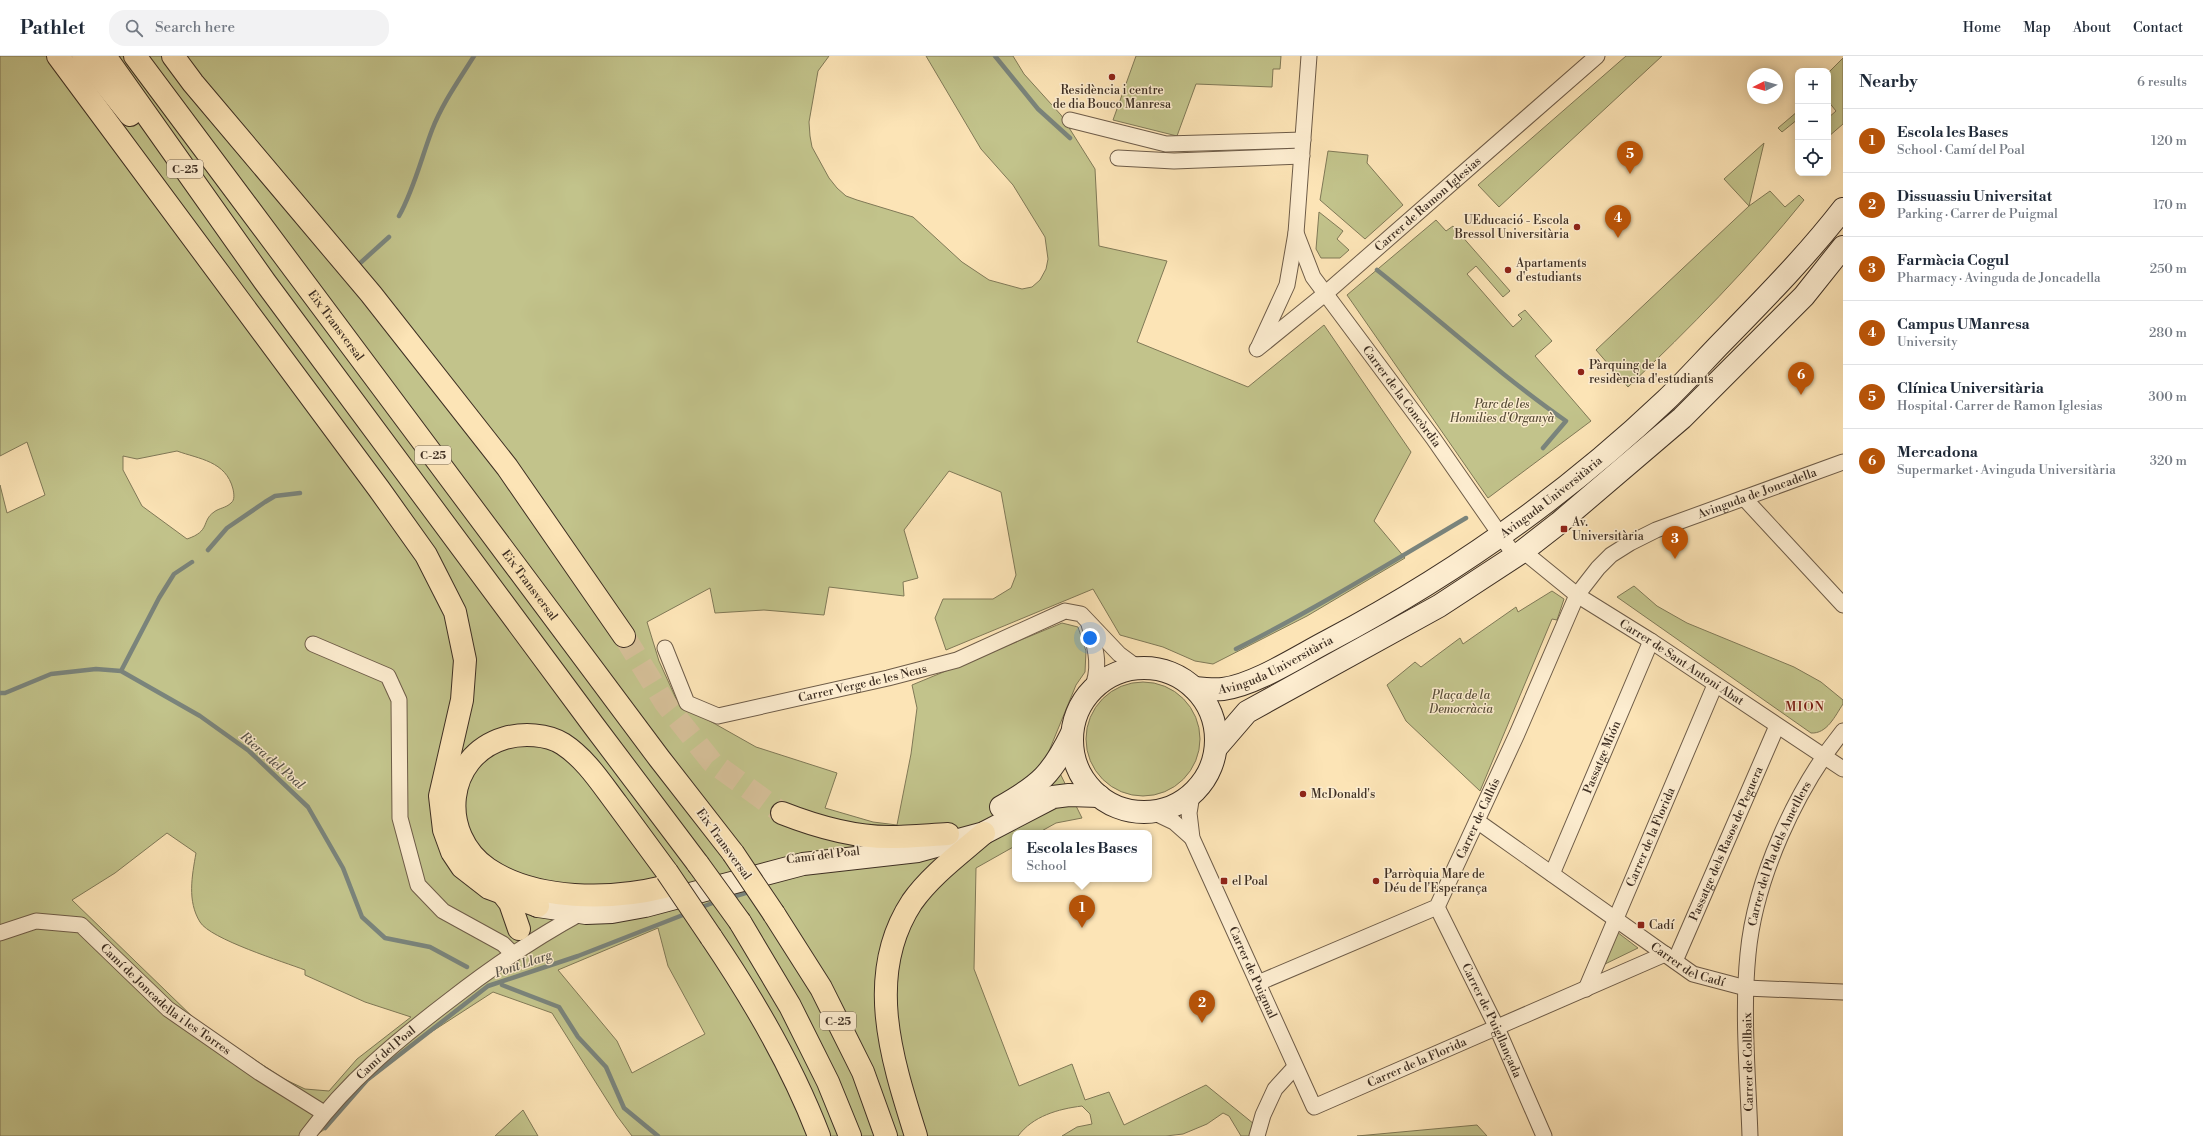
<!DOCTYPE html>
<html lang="en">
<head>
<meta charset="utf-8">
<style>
  :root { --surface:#fff; --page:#f2f2f3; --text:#1f2937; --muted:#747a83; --line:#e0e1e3; --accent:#b45309 }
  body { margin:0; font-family:"Libre Bodoni",serif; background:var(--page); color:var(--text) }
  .controls { position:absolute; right:12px; top:12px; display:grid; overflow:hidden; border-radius:8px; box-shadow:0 2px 10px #0003 }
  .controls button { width:36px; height:36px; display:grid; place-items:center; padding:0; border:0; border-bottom:1px solid var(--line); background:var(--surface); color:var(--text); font:20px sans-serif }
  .compass { position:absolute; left:1747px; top:12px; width:36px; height:36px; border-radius:50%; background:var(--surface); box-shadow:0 2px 10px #0003; rotate:264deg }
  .you { position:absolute; left:1090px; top:582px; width:14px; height:14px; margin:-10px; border:3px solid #fff; border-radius:50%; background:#1a73e8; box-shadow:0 0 0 6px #1a73e833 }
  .badge { display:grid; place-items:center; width:26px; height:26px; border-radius:50%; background:var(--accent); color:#fff; font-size:13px; font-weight:700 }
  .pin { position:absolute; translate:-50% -33px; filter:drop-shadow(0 1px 2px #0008) }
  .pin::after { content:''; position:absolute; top:21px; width:14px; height:12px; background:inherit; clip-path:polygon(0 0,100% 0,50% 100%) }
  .popup { position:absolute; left:1012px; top:774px; width:140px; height:52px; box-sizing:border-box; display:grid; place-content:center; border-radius:8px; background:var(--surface); filter:drop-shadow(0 1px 3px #0005); font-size:13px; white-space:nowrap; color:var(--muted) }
  .popup b { font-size:15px; color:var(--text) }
  .popup::after { content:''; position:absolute; left:50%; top:100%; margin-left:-8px; border:8px solid transparent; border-top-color:var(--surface) }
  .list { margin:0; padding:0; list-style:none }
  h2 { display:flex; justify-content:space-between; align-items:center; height:52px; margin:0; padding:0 16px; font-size:17px }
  h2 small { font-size:13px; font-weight:400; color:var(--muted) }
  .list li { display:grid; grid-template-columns:26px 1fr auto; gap:12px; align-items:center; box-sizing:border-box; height:64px; padding:0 16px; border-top:1px solid var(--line) }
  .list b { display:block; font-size:15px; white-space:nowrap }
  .list p { margin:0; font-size:13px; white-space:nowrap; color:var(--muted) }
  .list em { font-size:13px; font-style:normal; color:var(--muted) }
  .icon { flex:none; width:22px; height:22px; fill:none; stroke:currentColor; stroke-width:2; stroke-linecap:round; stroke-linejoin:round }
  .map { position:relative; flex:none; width:1843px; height:1080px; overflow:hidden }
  header { display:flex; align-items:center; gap:24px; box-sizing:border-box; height:56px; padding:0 20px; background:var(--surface); border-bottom:1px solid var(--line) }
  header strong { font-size:19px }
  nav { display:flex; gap:22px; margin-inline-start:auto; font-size:14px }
  .search { width:280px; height:36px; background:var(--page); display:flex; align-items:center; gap:10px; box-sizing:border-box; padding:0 14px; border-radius:16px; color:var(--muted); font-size:15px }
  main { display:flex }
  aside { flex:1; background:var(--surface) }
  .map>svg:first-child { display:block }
  .green { fill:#c2c38b; stroke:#807957; fill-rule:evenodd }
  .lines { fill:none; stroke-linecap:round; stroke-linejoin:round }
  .stream { stroke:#7a847c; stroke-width:4.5 }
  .highway-tunnel { stroke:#d6c099; stroke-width:22; stroke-dasharray:22 11; stroke-linecap:butt }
  .street-casing { stroke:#6e5c48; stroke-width:17 }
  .secondary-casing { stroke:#3e2f23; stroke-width:24 }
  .highway-casing { stroke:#3e2f23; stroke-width:24 }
  .street { stroke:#fdedd0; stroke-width:15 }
  .secondary { stroke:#fdedd0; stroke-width:22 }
  .highway { stroke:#fce4b6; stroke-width:22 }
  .highway-bridge-casing { stroke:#3e2f23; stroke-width:24; stroke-linecap:butt }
  .highway-bridge { stroke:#fce4b6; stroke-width:22 }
  .poi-dot { fill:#8f2418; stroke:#fdedd0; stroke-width:1.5 }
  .labels { text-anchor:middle; stroke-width:3; stroke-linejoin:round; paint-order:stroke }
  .shield { fill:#fdedd0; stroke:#776857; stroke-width:1 }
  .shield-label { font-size:11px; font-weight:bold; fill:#3e2f23 }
  .poi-label { font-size:12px; fill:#3e2f23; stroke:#fdedd0; text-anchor:start }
  .street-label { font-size:12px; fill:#3e2f23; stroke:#fdedd0 }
  .park-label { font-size:12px; font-style:italic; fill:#584d38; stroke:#fdedd0 }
  .neighbourhood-label { font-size:13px; letter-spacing:1px; fill:#7a1f14; stroke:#fdedd0 }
  .water-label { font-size:13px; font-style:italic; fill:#575248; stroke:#fdedd0 }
</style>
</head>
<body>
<header>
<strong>Pathlet</strong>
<div class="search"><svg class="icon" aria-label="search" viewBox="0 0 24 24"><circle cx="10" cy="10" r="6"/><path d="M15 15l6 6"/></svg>Search here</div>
<nav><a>Home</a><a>Map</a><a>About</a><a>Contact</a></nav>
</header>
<main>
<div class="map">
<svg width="1843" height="1080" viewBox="0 0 1843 1080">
  <rect width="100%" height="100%" fill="#fce4b6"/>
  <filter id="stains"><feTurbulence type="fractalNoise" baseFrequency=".005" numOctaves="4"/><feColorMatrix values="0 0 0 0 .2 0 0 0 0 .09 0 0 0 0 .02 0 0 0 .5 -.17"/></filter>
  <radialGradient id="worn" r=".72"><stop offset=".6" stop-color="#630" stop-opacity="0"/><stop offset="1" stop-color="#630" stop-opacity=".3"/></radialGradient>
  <path class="green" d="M 0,0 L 829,0 L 818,15 L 809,66 L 810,80 L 812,91 L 829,122 L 837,132 L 846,140 L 857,144 L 913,161 L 962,206 L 989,224 L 1022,233 L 1032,231 L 1040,224 L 1046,213 L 1048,203 L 1045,181 L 1013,129 L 981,93 L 926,0 L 1013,0 L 1024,18 L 1061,59 L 1095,113 L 1099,190 L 1167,205 L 1137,286 L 1248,331 L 1324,269 L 1411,396 L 1374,465 L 1405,502 L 1307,560 L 1213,608 L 1195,605 L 1163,591 L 1120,579 L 1093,533 L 946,594 L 935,562 L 943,543 L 993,543 L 1011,532 L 1016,519 L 1001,436 L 949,415 L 904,474 L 918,522 L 903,526 L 904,540 L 829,531 L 824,559 L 764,554 L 715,557 L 710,532 L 647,566 L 659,605 L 678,647 L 756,691 L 837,717 L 825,752 L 873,766 L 897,769 L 911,698 L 917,652 L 912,629 L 1062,567 L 1078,571 L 1086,595 L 1085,616 L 1076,629 L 1049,695 L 1082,762 L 1056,767 L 1038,777 L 1015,777 L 1015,790 L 976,812 L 974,913 L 1019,1030 L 1072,1008 L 1085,1044 L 1109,1036 L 1124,1069 L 1206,1029 L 1254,1068 L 1253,1080 L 1241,1080 L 1229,1060 L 1223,1057 L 1207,1068 L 1183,1078 L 1166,1080 L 1062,1080 L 1077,1071 L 1092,1068 L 1090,1058 L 1082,1050 C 1058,1053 1033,1060 1018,1080 L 632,1080 L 617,1060 L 552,957 L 493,936 L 425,980 L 368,1025 L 325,1073 L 315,1080 L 0,1080 L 0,429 L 7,457 L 45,439 L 27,386 L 0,400 ZM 177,395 C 199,403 226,405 233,433 C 234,438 235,444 231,447 C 226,452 219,452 214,456 C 201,465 211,475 187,483 L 142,450 L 123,414 L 123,400 L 137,403 ZM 167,777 L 196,797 C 192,820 187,845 200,866 C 210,883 284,906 305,914 L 305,919 L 365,946 L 411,961 L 357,1003 L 329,1035 L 305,1033 L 284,1023 L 199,967 L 72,844 L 115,817 ZM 658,872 L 668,910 L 705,978 L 632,1017 L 617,985 L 558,914 Z
    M 1136,0 L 1281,0 L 1280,13 L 1273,13 L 1272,31 L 1196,28 L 1177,80 L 1113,64 Z
    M 1626,0 L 1662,0 L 1499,151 L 1478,129 Z
    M 1843,2 L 1843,68 L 1828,81 L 1828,62 L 1836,55 L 1828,45 L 1828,17 Z
    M 1798,55 L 1798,63 L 1782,76 L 1778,72 Z
    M 1764,87 L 1749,150 L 1770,135 L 1785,151 L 1799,139 L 1804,144 C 1750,211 1690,272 1628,331 L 1596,294 L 1749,150 L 1724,123 Z
    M 1328,95 L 1368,99 L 1367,107 L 1403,149 L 1365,183 L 1320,144 Z
    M 1319,156 L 1343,175 L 1337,183 L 1349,194 L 1340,202 L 1321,202 L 1316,193 Z
    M 1436,164 L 1446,175 L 1453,170 L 1510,235 L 1503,241 L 1476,210 L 1467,218 L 1513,271 L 1522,263 L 1518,259 L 1525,254 L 1552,285 L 1535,300 L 1591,365 L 1488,442 L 1347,239 Z
    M 1634,530 L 1657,550 L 1687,567 L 1794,611 L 1821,626 L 1843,644 L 1843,648 C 1835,660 1827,678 1811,677 L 1617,541 Z
    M 1552,535 L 1564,543 L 1557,564 L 1552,563 L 1480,735 L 1406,665 L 1387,629 L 1415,606 L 1421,611 L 1460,582 L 1463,588 L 1516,551 L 1518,556 Z
    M1086 683a57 57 0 1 1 114 0a57 57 0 1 1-114 0Z
    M 1617,876 L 1638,892 L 1603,909 Z
    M 523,1054 L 538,1080 L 495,1080 Z
    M 1477,1069 L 1487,1080 L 1357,1080 Z"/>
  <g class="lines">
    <path class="stream" d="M 995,0 L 1038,53 L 1070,82
      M 399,160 C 414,133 421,103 432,74 C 442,48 459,24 474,0
      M 358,209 L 389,181
      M 1377,214 C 1440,264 1500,319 1566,365 L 1543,392
      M 208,494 L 227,472 L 265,446 L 275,440 L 300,437
      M 1236,593 C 1315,553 1390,507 1466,462
      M 121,615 L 159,542 L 174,518 L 192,506
      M 0,637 L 5,637 L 51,618 L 96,613 L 121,615 L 200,660 L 249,695 L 308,751 L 343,812 L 362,861 L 385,882 L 430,891 L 467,911
      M 729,842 L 752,835
      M 699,852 L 718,845
      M 502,929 L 559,951 L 578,981 L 606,1011 L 624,1052 L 658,1080
      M 325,1072 L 367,1024 L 488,930 L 578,900 L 688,857"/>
    <path class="highway-tunnel" d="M 624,580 L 665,647 L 712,706 L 782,757"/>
    <g class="street-casing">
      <g id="street">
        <path d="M 1070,64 L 1166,88 L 1303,84"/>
        <path d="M 1118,102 L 1174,105 L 1302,100"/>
        <path id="s1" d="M 1296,177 L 1313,221 L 1433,382 L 1515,500"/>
        <path d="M 1259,290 L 1287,229 L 1296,177 L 1309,0"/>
        <path id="s2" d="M 1257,293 L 1326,237 L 1597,0"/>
        <path d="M 1744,442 L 1843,549"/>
        <path id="s3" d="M 1523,495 L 1577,539 L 1651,585 L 1843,713"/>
        <path d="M 1089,568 C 1095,591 1102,611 1091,635"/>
        <path d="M 313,588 L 388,620 L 399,644 L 400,762 L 418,829 L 443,855 L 503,888 L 513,898"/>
        <path id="s4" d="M 665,592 L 687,647 L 718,660 L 888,622 L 957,604 L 1065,555 L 1081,558 L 1119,598 L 1138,612"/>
        <path id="s5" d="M 1192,739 L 1189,757 L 1192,782 L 1314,1051 L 1665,898"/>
        <path d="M 1153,756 L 1174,766 L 1192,782"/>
        <path id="s6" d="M 1477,765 L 1693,918 L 1746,932 L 1843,936"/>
        <path id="s7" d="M 1552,818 L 1651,585"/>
        <path id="s8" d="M 1437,851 L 1497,972 L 1544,1080"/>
        <path id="s9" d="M 0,877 L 36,865 L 81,869 L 168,953 L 260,1017 L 324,1057"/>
        <path id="s10" d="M 1675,905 L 1777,670"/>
        <path id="s11" d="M 1258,927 L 1437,851 L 1517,678 L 1577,539 L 1598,512 L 1611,499 L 1630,487 L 1656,474 L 1843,406"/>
        <path id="s12" d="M 1586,933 L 1715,629"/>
        <path id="s13" d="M 307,1080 C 348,1025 395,986 450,944 C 491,912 535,882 581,857"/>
        <path d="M 1257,1080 L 1263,1059 L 1275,1033 L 1295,1011"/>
        <path id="s14" d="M 1750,1080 C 1748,1020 1742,958 1748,898 C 1755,823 1796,733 1843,675"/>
      </g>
    </g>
    <g class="secondary-casing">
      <g id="secondary">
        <circle cx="1144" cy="684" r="72"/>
        <path id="s15" d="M 1194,632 C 1204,633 1214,634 1223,633 C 1255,629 1299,600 1328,585 C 1451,520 1565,440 1666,344 C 1688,323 1708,300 1729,279 C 1769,238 1808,198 1843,153"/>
        <path d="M 1216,692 L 1247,656 L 1439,550 L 1523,495 L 1559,467 L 1682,362 L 1804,240 L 1843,191"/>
        <path d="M 1001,751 C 1040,729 1052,718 1072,677"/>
        <path d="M 538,850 L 586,857 L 612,856 L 645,850 L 803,808 L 918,795 L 984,777 L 1053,741 L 1069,739 L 1099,740"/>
      </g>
    </g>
    <g class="highway-casing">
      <g id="highway">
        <path d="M 58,0 L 379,433 L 426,499 L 455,556 L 465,604 L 462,644 L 440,740 L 444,774 L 452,796 L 462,811 L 489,832 L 538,850"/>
        <path d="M 83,0 L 130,59"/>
        <path d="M 105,0 L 265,226 L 594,670 L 698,808"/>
        <path id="s16" d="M 135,0 L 659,702 L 733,797"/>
        <path d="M 173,0 L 193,27 L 371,238 L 507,411 L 624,580"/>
        <path d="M 782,757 C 815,770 853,781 889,781 C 909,781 929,779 948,778"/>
        <path d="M 664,831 C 611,844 536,845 488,813 C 438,779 444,700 505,682 C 523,677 547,678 563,688 C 586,703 601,727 617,748 C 634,771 651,794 667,816"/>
        <path d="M 503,838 L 510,847 L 519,873"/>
        <path d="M 774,858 L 821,932 L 863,1016 L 886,1080"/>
        <path d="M 740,866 L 790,950 L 828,1026 L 850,1080"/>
        <path d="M 711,881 C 753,943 792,1009 819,1080"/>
        <path d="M 916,1080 C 892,1004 864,919 912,846 C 931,819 960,798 984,777"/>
      </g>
    </g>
    <use href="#street" class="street"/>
    <use href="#secondary" class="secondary"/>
    <use href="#highway" class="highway"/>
    <g class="highway-bridge-casing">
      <path id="highway-bridge" d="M 733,797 L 774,858
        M 698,808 L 740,866
        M 667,816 L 711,881"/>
    </g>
    <use href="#highway-bridge" class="highway-bridge"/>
  </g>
  <g class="poi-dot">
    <circle cx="1112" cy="21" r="4"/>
    <circle cx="1577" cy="171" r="4"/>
    <circle cx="1508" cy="214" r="4"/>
    <circle cx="1581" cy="316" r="4"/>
    <rect x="1560" y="469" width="8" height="8" rx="2"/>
    <circle cx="1303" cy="738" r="4"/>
    <rect x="1220" y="821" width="8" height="8" rx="2"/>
    <circle cx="1376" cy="825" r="4"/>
    <rect x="1637" y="865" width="8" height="8" rx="2"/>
  </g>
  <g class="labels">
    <g class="shield">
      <rect x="167" y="104" width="36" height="18" rx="3"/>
      <rect x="415" y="390" width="36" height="18" rx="3"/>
      <rect x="820" y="956" width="36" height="18" rx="3"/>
    </g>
    <g class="shield-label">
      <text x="185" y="117">C-25</text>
      <text x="433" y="403">C-25</text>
      <text x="838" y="969">C-25</text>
    </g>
    <g class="poi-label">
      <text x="1112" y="38" text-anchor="middle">Residència i centre<tspan x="1112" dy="14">de dia Bouco Manresa</tspan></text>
      <text x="1569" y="168" text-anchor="end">UEducació - Escola<tspan x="1569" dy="14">Bressol Universitària</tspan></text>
      <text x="1516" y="211">Apartaments<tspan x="1516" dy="14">d'estudiants</tspan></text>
      <text x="1589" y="313">Pàrquing de la<tspan x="1589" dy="14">residència d'estudiants</tspan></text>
      <text x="1572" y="470">Av.<tspan x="1572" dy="14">Universitària</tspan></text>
      <text x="1311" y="742">McDonald's</text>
      <text x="1384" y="822">Parròquia Mare de<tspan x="1384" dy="14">Déu de l'Esperança</tspan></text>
      <text x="1232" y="829">el Poal</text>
      <text x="1649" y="873">Cadí</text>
    </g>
    <g class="street-label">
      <text dy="4" stroke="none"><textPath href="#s2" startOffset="224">Carrer de Ramon Iglesias</textPath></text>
      <text dy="4" stroke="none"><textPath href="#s16" startOffset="336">Eix Transversal</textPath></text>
      <text dy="4" stroke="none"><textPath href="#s1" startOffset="196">Carrer de la Concòrdia</textPath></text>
      <text dy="4" stroke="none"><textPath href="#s11" startOffset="748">Avinguda de Joncadella</textPath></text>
      <text dy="4" stroke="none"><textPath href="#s15" startOffset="411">Avinguda Universitària</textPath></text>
      <text dy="4" stroke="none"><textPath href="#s16" startOffset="660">Eix Transversal</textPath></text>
      <text dy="4" stroke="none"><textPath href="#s3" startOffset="194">Carrer de Sant Antoni Abat</textPath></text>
      <text dy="4" stroke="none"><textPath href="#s15" startOffset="87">Avinguda Universitària</textPath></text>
      <text dy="4" stroke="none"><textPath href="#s4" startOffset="241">Carrer Verge de les Neus</textPath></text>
      <text dy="4" stroke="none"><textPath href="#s7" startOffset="127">Passatge Mión</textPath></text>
      <text dy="4" stroke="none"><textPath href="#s11" startOffset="292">Carrer de Callús</textPath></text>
      <text dy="4" stroke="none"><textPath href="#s12" startOffset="165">Carrer de la Florida</textPath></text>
      <text dy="4" stroke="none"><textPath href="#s10" startOffset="128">Passatge dels Rasos de Peguera</textPath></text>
      <text transform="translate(724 788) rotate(54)" y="4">Eix Transversal</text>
      <text dy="4" stroke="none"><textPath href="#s14" startOffset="288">Carrer del Pla dels Ametllers</textPath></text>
      <text transform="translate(823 799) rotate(-7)" y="4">Camí del Poal</text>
      <text dy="4" stroke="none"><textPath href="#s6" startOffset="256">Carrer del Cadí</textPath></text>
      <text dy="4" stroke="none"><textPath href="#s5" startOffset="191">Carrer de Puigmal</textPath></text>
      <text dy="4" stroke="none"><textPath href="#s9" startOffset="196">Camí de Joncadella i les Torres</textPath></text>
      <text dy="4" stroke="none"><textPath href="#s8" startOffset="126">Carrer de Puigllançada</textPath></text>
      <text dy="4" stroke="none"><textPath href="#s13" startOffset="115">Camí del Poal</textPath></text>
      <text transform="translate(1748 1006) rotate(-91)" y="4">Carrer de Collbaix</text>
      <text dy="4" stroke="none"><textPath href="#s5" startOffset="451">Carrer de la Florida</textPath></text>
    </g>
    <g class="park-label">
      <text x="1502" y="352">Parc de les<tspan x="1502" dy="14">Homilies d'Organyà</tspan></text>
      <text x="1461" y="643">Plaça de la<tspan x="1461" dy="14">Democràcia</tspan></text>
    </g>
    <g class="neighbourhood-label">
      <text x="1805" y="655">MION</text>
    </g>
    <g class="water-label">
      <text transform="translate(273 704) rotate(41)" y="5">Riera del Poal</text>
      <text transform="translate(523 907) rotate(-19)" y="5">Pont Llarg</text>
    </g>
  </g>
  <rect width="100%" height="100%" filter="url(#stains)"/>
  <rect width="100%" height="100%" fill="url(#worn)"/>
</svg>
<div class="controls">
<button>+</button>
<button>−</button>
<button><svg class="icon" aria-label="locate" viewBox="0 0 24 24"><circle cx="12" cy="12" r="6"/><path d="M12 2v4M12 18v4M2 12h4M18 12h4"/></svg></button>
</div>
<svg class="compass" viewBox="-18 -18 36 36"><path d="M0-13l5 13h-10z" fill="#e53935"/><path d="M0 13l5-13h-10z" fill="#747a83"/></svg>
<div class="you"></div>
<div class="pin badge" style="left:1082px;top:872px">1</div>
<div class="popup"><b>Escola les Bases</b>School</div>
<div class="pin badge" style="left:1202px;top:967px">2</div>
<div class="pin badge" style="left:1675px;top:503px">3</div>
<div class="pin badge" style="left:1618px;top:182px">4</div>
<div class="pin badge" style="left:1630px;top:118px">5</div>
<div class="pin badge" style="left:1801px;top:339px">6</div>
</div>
<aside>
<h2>Nearby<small>6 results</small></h2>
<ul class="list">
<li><span class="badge">1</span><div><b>Escola les Bases</b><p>School · Camí del Poal</p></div><em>120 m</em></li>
<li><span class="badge">2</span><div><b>Dissuassiu Universitat</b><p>Parking · Carrer de Puigmal</p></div><em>170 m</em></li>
<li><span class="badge">3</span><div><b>Farmàcia Cogul</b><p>Pharmacy · Avinguda de Joncadella</p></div><em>250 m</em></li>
<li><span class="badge">4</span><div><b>Campus UManresa</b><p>University</p></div><em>280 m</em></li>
<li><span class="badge">5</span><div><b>Clínica Universitària</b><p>Hospital · Carrer de Ramon Iglesias</p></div><em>300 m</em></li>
<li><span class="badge">6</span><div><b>Mercadona</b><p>Supermarket · Avinguda Universitària</p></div><em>320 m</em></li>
</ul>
</aside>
</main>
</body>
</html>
